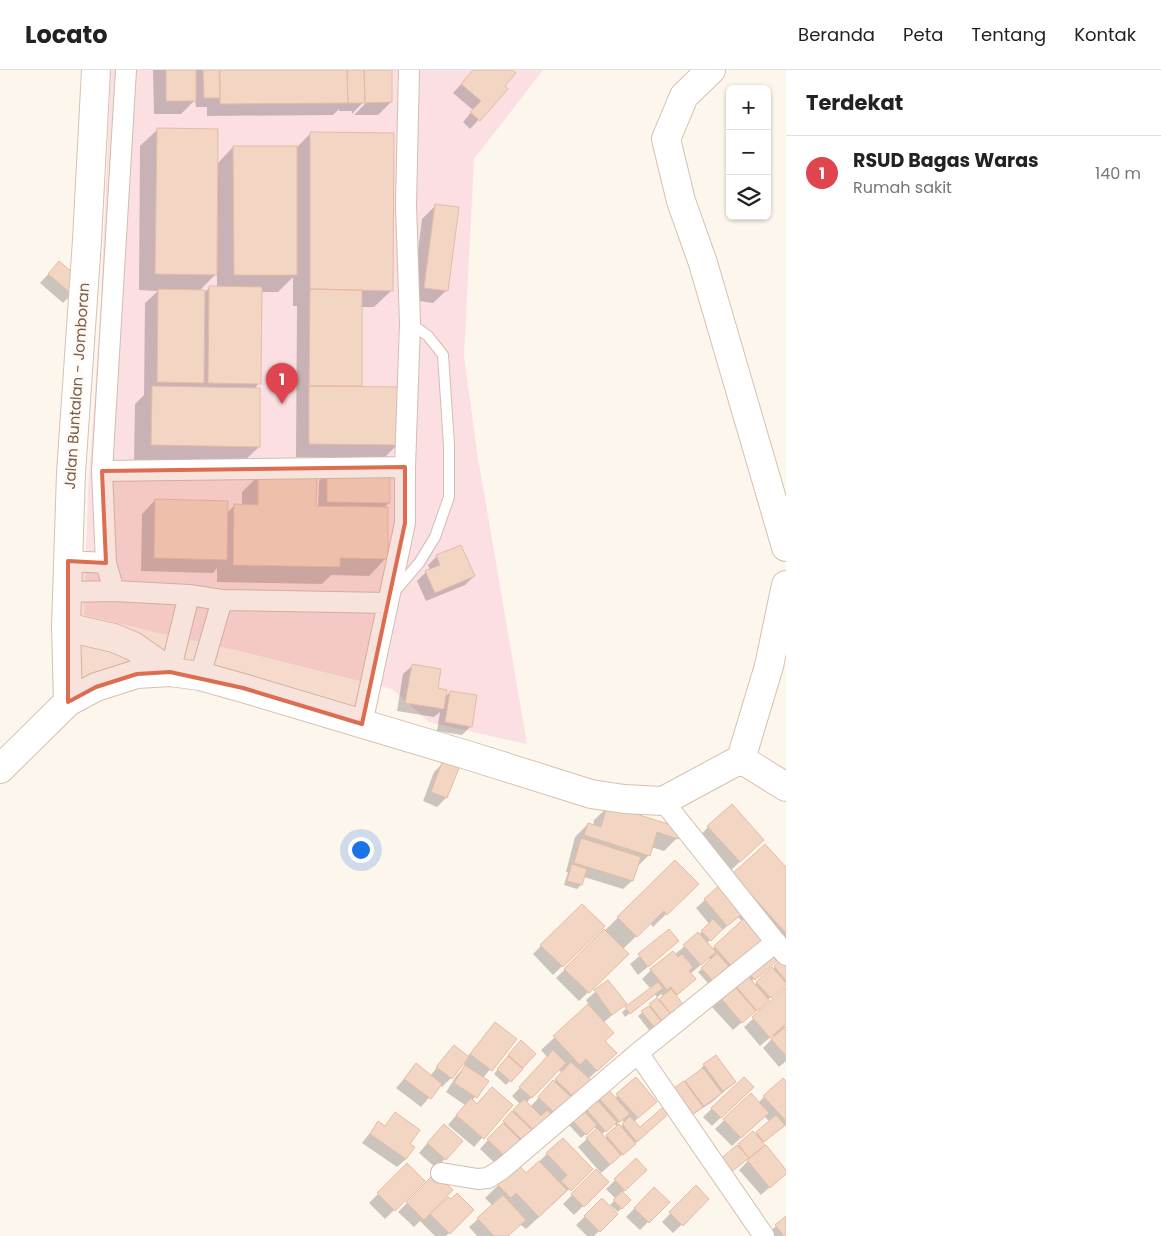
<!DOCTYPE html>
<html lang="id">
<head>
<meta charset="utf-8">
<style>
  :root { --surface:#fff; --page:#f6f6f6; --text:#222; --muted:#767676; --line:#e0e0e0; --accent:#0b8043 }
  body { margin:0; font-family:Poppins,sans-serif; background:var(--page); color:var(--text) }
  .controls { position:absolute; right:15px; top:15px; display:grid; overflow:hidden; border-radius:8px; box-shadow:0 1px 4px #0004 }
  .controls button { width:45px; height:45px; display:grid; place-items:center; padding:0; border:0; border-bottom:1px solid var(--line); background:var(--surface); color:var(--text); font:25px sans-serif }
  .you { position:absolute; left:360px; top:779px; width:18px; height:18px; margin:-12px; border:4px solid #fff; border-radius:50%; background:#1a73e8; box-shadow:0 0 0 8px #1a73e833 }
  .badge { display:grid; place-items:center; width:32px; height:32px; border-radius:50%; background:var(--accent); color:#fff; font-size:16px; font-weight:700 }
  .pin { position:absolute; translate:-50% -41px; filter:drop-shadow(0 1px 2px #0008) }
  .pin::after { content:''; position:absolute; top:26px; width:18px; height:15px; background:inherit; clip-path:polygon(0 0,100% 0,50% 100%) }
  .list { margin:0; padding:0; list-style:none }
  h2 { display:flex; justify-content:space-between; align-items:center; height:65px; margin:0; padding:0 20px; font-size:21px }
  h2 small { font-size:16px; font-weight:400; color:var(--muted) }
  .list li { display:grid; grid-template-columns:32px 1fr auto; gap:15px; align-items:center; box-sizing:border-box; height:75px; padding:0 20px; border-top:1px solid var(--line) }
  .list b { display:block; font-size:19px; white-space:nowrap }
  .list p { margin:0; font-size:16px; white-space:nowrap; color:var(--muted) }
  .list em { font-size:16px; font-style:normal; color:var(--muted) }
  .icon { flex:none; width:28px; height:28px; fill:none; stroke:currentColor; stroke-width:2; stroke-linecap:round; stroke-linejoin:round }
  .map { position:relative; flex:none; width:786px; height:1166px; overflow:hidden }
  header { display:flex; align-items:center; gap:30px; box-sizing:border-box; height:70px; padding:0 25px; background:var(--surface); border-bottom:1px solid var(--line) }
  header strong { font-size:24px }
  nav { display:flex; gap:28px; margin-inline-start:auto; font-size:18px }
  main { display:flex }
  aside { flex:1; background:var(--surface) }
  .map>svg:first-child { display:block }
  .medical { fill:#fbdfe3 }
  .shadow { fill:#0003; fill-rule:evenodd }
  .building { fill:#f3d5c3; stroke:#e6bba3 }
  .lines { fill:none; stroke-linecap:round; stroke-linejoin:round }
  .lane-casing { stroke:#d1beb0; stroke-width:12 }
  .street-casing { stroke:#d1beb0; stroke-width:22 }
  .secondary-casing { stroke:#d6c0b0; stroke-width:30 }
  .lane { stroke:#fff; stroke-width:10 }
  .street { stroke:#fff; stroke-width:20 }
  .secondary { stroke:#fff; stroke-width:28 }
  .marked { fill:#dc6d51; fill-opacity:0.2; stroke:#dc6d51; stroke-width:4; stroke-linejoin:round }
  .labels { text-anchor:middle; stroke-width:5; stroke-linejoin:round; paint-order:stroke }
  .street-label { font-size:15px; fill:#7a5c4d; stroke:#fffaf3 }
</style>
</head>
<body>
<header>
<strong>Locato</strong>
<nav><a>Beranda</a><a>Peta</a><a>Tentang</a><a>Kontak</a></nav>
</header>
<main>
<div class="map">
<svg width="786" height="1166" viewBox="0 0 786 1166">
  <rect width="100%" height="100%" fill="#fdf6ec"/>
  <path class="medical" d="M 111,0 L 543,0 L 474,89 L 464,286 L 477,382 L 527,674 L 429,652 L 392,619 L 240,581 L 155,562 L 84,545 L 88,421 L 100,251 Z"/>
  <path class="shadow" d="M 153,0 L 391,0 L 391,32 L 378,45 L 354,45 L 370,29 L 368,27 L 352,44 L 352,41 L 339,41 L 339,39 L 333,45 L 207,46 L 207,37 L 196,37 L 195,30 L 181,44 L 154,44 Z
    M 474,0 L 511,0 L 503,16 L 507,19 L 470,59 L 463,52 L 473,40 L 453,23 Z
    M 158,59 L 217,94 L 233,77 L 297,77 L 311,63 L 392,220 L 374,237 L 361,237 L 361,318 L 397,375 L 384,388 L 296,387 L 297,236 L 293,236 L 293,207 L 278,222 L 261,222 L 259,313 L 254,319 L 259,377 L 241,394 L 134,392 L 135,334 L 144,325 L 145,233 L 158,221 L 139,220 L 140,76 ZM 217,203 L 217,218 L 209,218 L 206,221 L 199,221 Z
    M 436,135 L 447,220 L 433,233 L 412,230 L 422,149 Z
    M 51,201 L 72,224 L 63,233 L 40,213 Z
    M 328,403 L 389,433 L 383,438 L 386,488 L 369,506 L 331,505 L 322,514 L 217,512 L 217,498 L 213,503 L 141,501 L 142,444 L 155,430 L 226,444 L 235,435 L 242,436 L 242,422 L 259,405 L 315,437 L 318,437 L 319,411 Z
    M 437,486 L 474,506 L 465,515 L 426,531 L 417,511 L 426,502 L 430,500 L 428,495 Z
    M 412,596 L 445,627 L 450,622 L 471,656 L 462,665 L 437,661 L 440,642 L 434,647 L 397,641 L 403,604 Z
    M 443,693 L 457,699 L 446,728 L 437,737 L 423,731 L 434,702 Z
    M 608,737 L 677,768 L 664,781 L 651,777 L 649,785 L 636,798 L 632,811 L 623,819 L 584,807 L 581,815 L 577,819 L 564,815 L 568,802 L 566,802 L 575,767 L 588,754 L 593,756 L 594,750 Z
    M 708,757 L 754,779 L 731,800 L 700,766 Z
    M 675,792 L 697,814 L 653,857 L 650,853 L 623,879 L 627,884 L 579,931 L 556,908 Z
    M 786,799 L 786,914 L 733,960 L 712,937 L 721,928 L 698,902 L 711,891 L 709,888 L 690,904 L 694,909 L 675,926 L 686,939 L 653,965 L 638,946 L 663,926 L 661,924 L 657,928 L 655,924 L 625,947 L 622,942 L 651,919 L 642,909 L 651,900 L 674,885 L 710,855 L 696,838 L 705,830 ZM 738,847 L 743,852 L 712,879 L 707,873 L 717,863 L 718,864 ZM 777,889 L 780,892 L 754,915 L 751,912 Z
    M 582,835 L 603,856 L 553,905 L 533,884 Z
    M 669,861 L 668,880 L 638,905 L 630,894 Z
    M 608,911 L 625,934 L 603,953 L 604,971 L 602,996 L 588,1009 L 529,1073 L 501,1099 L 480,1079 L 520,1034 L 512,1026 L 548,988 L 541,980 L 589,935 L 586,930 ZM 558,999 L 562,1003 L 530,1037 L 526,1033 Z
    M 786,919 L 786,954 L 784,956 L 786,958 L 786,991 L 779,997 L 763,978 L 774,967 L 773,965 L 760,976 L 744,957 Z
    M 496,953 L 515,969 L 483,1008 L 487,1011 L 472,1031 L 477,1035 L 511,1035 L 474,1077 L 448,1055 L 465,1035 L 446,1022 L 457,1005 L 466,996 L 462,993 L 451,1008 L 442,1017 L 440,1015 L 421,1037 L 396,1018 L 416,995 L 430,1006 L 454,977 L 467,987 Z
    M 521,972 L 534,984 L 506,1015 L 494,1004 Z
    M 704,995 L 735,1012 L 712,1032 L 689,1047 L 671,1023 L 696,1004 Z
    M 744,1008 L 752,1017 L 712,1056 L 703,1047 Z
    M 635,1009 L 646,1040 L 634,1052 L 640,1059 L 664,1048 L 601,1103 L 578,1077 L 597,1060 L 594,1056 L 581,1068 L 569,1055 L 607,1020 L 615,1028 ZM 622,1050 L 625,1053 L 620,1057 L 617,1054 ZM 614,1053 L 617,1057 L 605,1068 L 601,1065 Z
    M 786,1013 L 786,1055 L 762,1073 L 755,1083 L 786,1103 L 761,1125 L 739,1100 L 752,1087 L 751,1086 L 725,1106 L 720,1091 L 753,1063 L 755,1065 L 770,1052 L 764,1046 L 732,1076 L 715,1059 L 751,1025 L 758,1033 L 764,1027 Z
    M 395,1044 L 409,1074 L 406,1089 L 397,1097 L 362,1073 L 378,1053 L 384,1057 Z
    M 435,1064 L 461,1072 L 436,1098 L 419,1083 Z
    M 547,1084 L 591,1099 L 526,1159 L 520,1154 L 507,1166 L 477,1166 L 469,1157 L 493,1136 L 485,1128 L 518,1096 L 526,1104 Z
    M 636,1090 L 645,1100 L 622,1123 L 629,1130 L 618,1142 L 610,1135 L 616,1129 L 606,1119 Z
    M 407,1095 L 423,1111 L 385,1149 L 369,1133 Z
    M 596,1101 L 607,1112 L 574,1145 L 563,1134 Z
    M 435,1105 L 429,1142 L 431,1144 L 472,1140 L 446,1166 L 435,1166 L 420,1151 L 414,1157 L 398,1142 Z
    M 696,1117 L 708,1129 L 673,1163 L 662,1152 Z
    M 654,1119 L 668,1132 L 640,1160 L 626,1147 Z
    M 602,1130 L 616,1144 L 594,1166 L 587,1166 L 576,1155 Z
    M 786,1148 L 786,1166 L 769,1166 L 767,1164 Z"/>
  <path class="building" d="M 166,0 L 196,0 L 196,31 L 166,31 Z
    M 203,0 L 220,0 L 220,28 L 204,28 Z
    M 219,0 L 347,0 L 348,33 L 220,34 Z
    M 347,0 L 364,0 L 365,33 L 348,33 Z
    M 364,0 L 392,0 L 392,32 L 365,33 Z
    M 473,0 L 512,0 L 516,3 L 505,16 L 508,19 L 480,51 L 470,42 L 481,31 L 461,14 Z
    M 157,58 L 218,59 L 217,205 L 155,204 Z
    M 310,62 L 394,63 L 393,221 L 310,219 Z
    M 233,76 L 297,76 L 297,205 L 234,205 Z
    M 435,134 L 459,137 L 448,221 L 424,218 Z
    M 59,191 L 84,212 L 73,225 L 48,204 Z
    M 209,216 L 262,217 L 261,314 L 208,313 Z
    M 158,219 L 205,220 L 204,313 L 157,312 Z
    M 310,219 L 362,220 L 362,316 L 309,316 Z
    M 152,316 L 260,318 L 260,377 L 151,375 Z
    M 309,316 L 398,317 L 398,375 L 309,374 Z
    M 327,401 L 390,403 L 390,433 L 327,432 Z
    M 258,404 L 317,405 L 316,436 L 388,437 L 388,489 L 340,488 L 340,497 L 233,495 L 234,434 L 258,435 Z
    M 155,429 L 228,431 L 227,490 L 154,488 Z
    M 461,475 L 475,506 L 435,523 L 425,501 L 440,495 L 436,485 Z
    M 412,594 L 441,599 L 438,618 L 447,620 L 444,639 L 405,633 Z
    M 450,621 L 477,625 L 472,657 L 445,652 Z
    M 442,692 L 459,698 L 447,728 L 431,722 Z
    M 732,734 L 764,770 L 740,792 L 707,756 Z
    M 607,735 L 681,758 L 678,769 L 657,762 L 650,786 L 584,765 L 588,753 L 601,757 Z
    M 581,768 L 641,787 L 633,811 L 574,793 Z
    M 765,774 L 786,797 L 786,863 L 732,804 Z
    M 675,790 L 699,814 L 667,845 L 664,841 L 637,867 L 617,847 Z
    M 572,794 L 587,799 L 582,815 L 567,811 Z
    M 723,812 L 747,840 L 727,856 L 704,829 Z
    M 582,834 L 605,856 L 563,897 L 540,875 Z
    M 749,844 L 771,868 L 735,900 L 714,876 Z
    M 713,849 L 723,859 L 711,871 L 701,861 Z
    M 604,859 L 629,884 L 589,923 L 564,899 Z
    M 669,859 L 679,871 L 648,897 L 638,884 Z
    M 698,862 L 716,882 L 701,895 L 683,875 Z
    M 673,881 L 678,887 L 682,884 L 693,897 L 689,901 L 696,909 L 677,925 L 671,917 L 667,920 L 650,899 Z
    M 770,882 L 777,891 L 755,910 L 747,901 Z
    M 717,883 L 731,899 L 715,913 L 701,898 Z
    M 785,886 L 786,887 L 786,911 L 774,896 Z
    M 772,897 L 786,913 L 786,915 L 771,928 L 756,912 Z
    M 746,904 L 769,930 L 757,941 L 734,914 Z
    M 608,910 L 627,934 L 612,945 L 594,920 Z
    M 658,912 L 663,918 L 630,944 L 625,937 Z
    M 733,915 L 756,941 L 742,953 L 720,927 Z
    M 786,917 L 786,954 L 770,968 L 752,947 Z
    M 671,919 L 687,939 L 675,949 L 659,929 Z
    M 657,928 L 675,949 L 666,956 L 649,934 Z
    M 588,934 L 614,963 L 605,971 L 617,983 L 597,1001 L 586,989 L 580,995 L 553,966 Z
    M 649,936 L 665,956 L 658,962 L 641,941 Z
    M 495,952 L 517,969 L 492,1001 L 470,984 Z
    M 786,956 L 786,986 L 771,969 Z
    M 521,970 L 536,984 L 523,998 L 508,985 Z
    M 454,975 L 469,987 L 452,1009 L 436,997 Z
    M 553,980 L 566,993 L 532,1028 L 519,1017 Z
    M 716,985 L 736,1012 L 723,1021 L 703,994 Z
    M 508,986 L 523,999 L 511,1012 L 497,999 Z
    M 571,992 L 592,1011 L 578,1031 L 555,1009 Z
    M 416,993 L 442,1014 L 431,1029 L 404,1009 Z
    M 465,995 L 489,1011 L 477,1028 L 454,1013 Z
    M 703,998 L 722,1023 L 704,1036 L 685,1011 Z
    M 636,1007 L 657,1032 L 638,1048 L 616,1024 Z
    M 744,1007 L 754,1017 L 721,1048 L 711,1038 Z
    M 783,1008 L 786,1011 L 786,1051 L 763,1026 Z
    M 553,1010 L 573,1029 L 558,1046 L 538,1027 Z
    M 684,1011 L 703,1037 L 693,1044 L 674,1018 Z
    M 492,1017 L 513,1035 L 484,1069 L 456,1045 L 471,1028 L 477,1034 Z
    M 607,1018 L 630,1044 L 620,1052 L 598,1027 Z
    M 751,1023 L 769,1043 L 741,1068 L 723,1049 Z
    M 524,1029 L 541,1046 L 547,1040 L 557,1049 L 540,1066 L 513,1040 Z
    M 596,1029 L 617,1052 L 606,1062 L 585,1038 Z
    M 668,1033 L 674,1039 L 637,1072 L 622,1054 L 630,1046 L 640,1057 Z
    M 583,1040 L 597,1055 L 586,1065 L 572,1050 Z
    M 512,1041 L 538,1066 L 528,1076 L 503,1051 Z
    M 395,1042 L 420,1060 L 410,1074 L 415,1077 L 406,1089 L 370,1064 L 378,1051 L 385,1056 Z
    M 776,1045 L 785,1055 L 764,1072 L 756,1062 Z
    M 503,1053 L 526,1076 L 511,1092 L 487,1069 Z
    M 444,1054 L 463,1071 L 446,1090 L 427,1073 Z
    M 619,1054 L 636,1074 L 623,1085 L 606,1065 Z
    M 597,1058 L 621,1085 L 610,1095 L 586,1068 Z
    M 753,1061 L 765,1075 L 749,1088 L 738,1074 Z
    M 563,1068 L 593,1099 L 571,1121 L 561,1111 L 567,1105 L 546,1083 Z
    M 737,1075 L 749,1088 L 730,1103 L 719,1090 Z
    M 766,1075 L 786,1100 L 786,1104 L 770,1118 L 747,1090 Z
    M 636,1088 L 647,1100 L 625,1121 L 614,1109 Z
    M 539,1091 L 567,1120 L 539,1147 L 516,1123 L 511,1128 L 497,1114 L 518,1094 L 526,1103 Z
    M 407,1093 L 425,1111 L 395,1141 L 377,1123 Z
    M 596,1099 L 609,1112 L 584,1137 L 571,1124 Z
    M 435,1103 L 453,1120 L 424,1150 L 406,1132 Z
    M 696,1115 L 709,1129 L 683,1156 L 669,1142 Z
    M 654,1117 L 670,1132 L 649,1153 L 634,1138 Z
    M 622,1121 L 631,1130 L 622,1139 L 613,1130 Z
    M 457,1123 L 474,1140 L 450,1164 L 430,1144 L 448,1127 L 451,1129 Z
    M 503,1125 L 526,1150 L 508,1166 L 494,1166 L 477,1148 Z
    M 602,1128 L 618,1144 L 600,1162 L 584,1146 Z
    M 786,1146 L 786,1166 L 784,1166 L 775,1155 Z"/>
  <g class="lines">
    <g class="lane-casing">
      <path id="lane" d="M 395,521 L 419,493 L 435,467 L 449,427 L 449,375 L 443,285 L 428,266 L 410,253"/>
    </g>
    <g class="street-casing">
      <path id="street" d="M 102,401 L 405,397
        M 68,491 L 106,493
        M 114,521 L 106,493 L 102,401 L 126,0
        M 67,522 L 114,521 L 189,525 L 222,530 L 388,533 L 405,453 L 405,397 L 410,253 L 406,135 L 409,0
        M 170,602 L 189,525
        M 200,606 L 222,530
        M 362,654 L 388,533
        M 663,731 L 786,885
        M 638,983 L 764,1166
        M 441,1103 L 478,1109 L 488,1108 L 502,1099 L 638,983 L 776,872"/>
    </g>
    <g class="secondary-casing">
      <path id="secondary" d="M 711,0 L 684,26 L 666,69 L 681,131 L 703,193 L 786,477
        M 66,557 L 114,568 L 133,576 L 170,602
        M 68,632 L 66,557 L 71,403 L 87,170 L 96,0
        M 741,689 L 786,717
        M 0,699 L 68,632 L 96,617 L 137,604 L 170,602 L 200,606 L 243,618 L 467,685 L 591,724 L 624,729 L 663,731 L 741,689 L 769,596 L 786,515"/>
    </g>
    <use href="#lane" class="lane"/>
    <use href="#street" class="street"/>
    <use href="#secondary" class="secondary"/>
  </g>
  <path class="marked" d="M 405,397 L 405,453 L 362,654 L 243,618 L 170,602 L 137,604 L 96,617 L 68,632 L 68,491 L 106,493 L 102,401 Z"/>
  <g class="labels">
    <g class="street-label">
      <text transform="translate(77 316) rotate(-86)" y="5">Jalan Buntalan - Jomboran</text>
    </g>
  </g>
</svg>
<div class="controls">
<button>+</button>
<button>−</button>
<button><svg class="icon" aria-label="layers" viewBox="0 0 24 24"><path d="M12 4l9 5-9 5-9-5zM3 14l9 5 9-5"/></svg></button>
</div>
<div class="you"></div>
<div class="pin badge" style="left:282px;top:334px;background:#e0444e">1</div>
</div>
<aside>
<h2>Terdekat<small></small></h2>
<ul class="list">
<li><span class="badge" style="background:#e0444e">1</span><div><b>RSUD Bagas Waras</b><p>Rumah sakit</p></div><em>140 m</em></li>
</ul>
</aside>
</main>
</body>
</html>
